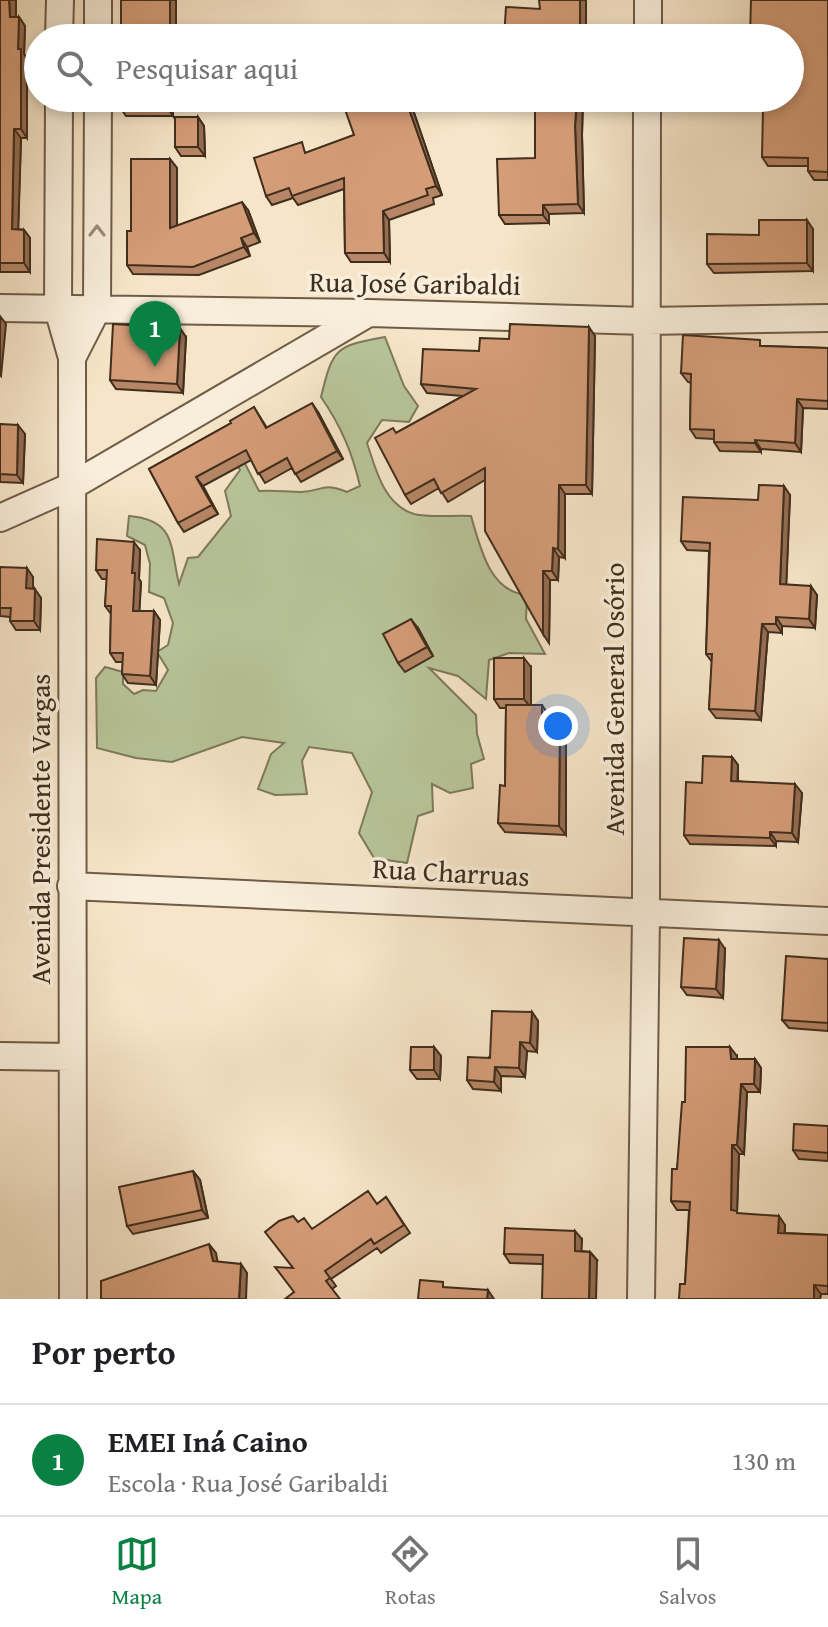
<!DOCTYPE html>
<html lang="pt">
<head>
<meta charset="utf-8">
<style>
  :root { --surface:#fff; --page:#f2f2f2; --text:#202124; --muted:#757577; --line:#e0e0e0; --accent:#0b8043 }
  body { margin:0; font-family:"Gentium Book Plus",serif; background:var(--page); color:var(--text) }
  .you { position:absolute; left:558px; top:726px; width:28px; height:28px; margin:-20px; border:6px solid #fff; border-radius:50%; background:#1a73e8; box-shadow:0 0 0 12px #1a73e833 }
  .badge { display:grid; place-items:center; width:52px; height:52px; border-radius:50%; background:var(--accent); color:#fff; font-size:26px; font-weight:700 }
  .pin { position:absolute; translate:-50% -66px; filter:drop-shadow(0 2px 4px #0008) }
  .pin::after { content:''; position:absolute; top:42px; width:28px; height:24px; background:inherit; clip-path:polygon(0 0,100% 0,50% 100%) }
  .list { margin:0; padding:0; list-style:none }
  h2 { display:flex; justify-content:space-between; align-items:center; height:104px; margin:0; padding:0 32px; font-size:34px }
  h2 small { font-size:26px; font-weight:400; color:var(--muted) }
  .list li { display:grid; grid-template-columns:52px 1fr auto; gap:24px; align-items:center; box-sizing:border-box; height:112px; padding:0 32px; border-top:2px solid var(--line) }
  .list b { display:block; font-size:30px; white-space:nowrap }
  .list p { margin:0; font-size:26px; white-space:nowrap; color:var(--muted) }
  .list em { font-size:26px; font-style:normal; color:var(--muted) }
  .icon { flex:none; width:44px; height:44px; fill:none; stroke:currentColor; stroke-width:2; stroke-linecap:round; stroke-linejoin:round }
  .map { position:relative; flex:none; width:828px; height:1299px; overflow:hidden }
  .search { position:absolute; background:var(--surface); box-shadow:0 4px 12px #0003; left:24px; right:24px; top:24px; height:88px; display:flex; align-items:center; gap:20px; box-sizing:border-box; padding:0 28px; border-radius:44px; color:var(--muted); font-size:30px }
  .sheet { height:216px; background:var(--surface) }
  nav { display:flex; justify-content:space-around; align-items:center; box-sizing:border-box; height:112px; border-top:2px solid var(--line); background:var(--surface); font-size:22px; color:var(--muted) }
  nav a { display:grid; justify-items:center; gap:4px }
  nav .on { color:var(--accent) }
  .map>svg:first-child { display:block }
  .green { fill:#b8c599; stroke:#7c7a5b; stroke-width:2 }
  .lines { fill:none; stroke-linecap:round; stroke-linejoin:round }
  .street-casing { stroke:#6e5c48; stroke-width:30 }
  .street { stroke:#f9eedb; stroke-width:26 }
  .wall { fill:#b68666; stroke:#402e1d; stroke-width:2 }
  .shaded-wall { fill:#946d53; stroke:#402e1d; stroke-width:2 }
  .building { fill:#d49c77; stroke:#402e1d; stroke-width:2 }
  .oneway { stroke:#9c8e7c }
  .labels { text-anchor:middle; stroke-width:7; stroke-linejoin:round; paint-order:stroke }
  .street-label { font-size:28px; fill:#402e1d; stroke:#f9eedb }
</style>
</head>
<body>
<div class="map">
<svg width="828" height="1299" viewBox="0 0 828 1299">
  <rect width="100%" height="100%" fill="#f6e5c8"/>
  <filter id="stains"><feTurbulence type="fractalNoise" baseFrequency=".0025" numOctaves="4"/><feColorMatrix values="0 0 0 0 .2 0 0 0 0 .09 0 0 0 0 .02 0 0 0 .5 -.17"/></filter>
  <radialGradient id="worn" r=".72"><stop offset=".6" stop-color="#630" stop-opacity="0"/><stop offset="1" stop-color="#630" stop-opacity=".3"/></radialGradient>
  <path class="green" d="M 385,337 L 404,386 L 418,406 L 409,422 L 382,420 L 367,443 C 376,470 384,505 414,514 C 430,518 454,515 471,516 C 480,546 489,592 527,595 L 526,619 L 545,654 L 509,653 L 489,660 L 486,699 L 458,676 L 429,668 L 476,715 L 477,734 L 484,759 L 471,764 L 473,788 L 450,793 L 432,784 L 433,811 L 418,816 L 407,863 L 374,858 L 359,833 L 372,792 L 352,753 L 309,747 L 302,761 L 307,794 L 275,795 L 258,789 L 271,754 L 284,743 L 242,737 L 172,762 L 136,758 L 97,748 L 96,678 L 105,667 L 123,672 L 123,684 L 134,694 L 143,690 L 156,691 L 168,670 L 157,652 L 168,645 L 173,623 L 164,598 L 149,592 L 150,564 L 145,545 L 127,536 L 129,516 C 176,520 170,546 179,584 L 188,558 L 198,557 L 231,516 L 225,491 L 240,470 L 223,444 L 236,446 L 259,491 C 274,490 287,492 301,492 C 323,491 322,482 347,492 L 360,486 C 352,452 341,426 321,397 C 333,348 335,346 385,337 Z"/>
  <g class="lines">
    <g class="street-casing">
      <path id="street" d="M 59,38 L 60,0
        M 98,38 L 98,0
        M 648,38 L 648,0
        M 59,98 L 58,309 L 72,358 L 73,1299
        M 0,308 L 369,313 L 646,321 L 828,318
        M 72,358 L 97,309 L 98,98
        M 0,518 L 72,486 L 367,314
        M 71,886 L 828,921
        M 0,1056 L 72,1057
        M 641,1299 L 646,913 L 647,98"/>
    </g>
    <use href="#street" class="street"/>
  </g>
  <path class="wall" d="M 0,0 L 16,0 L 16,17 L 19,17 L 25,26 L 24,54 L 27,58 L 27,138 L 21,138 L 18,229 L 24,230 L 30,238 L 30,272 L 0,272 Z
    M 828,0 L 828,180 L 814,180 L 808,171 L 808,166 L 768,166 L 762,157 L 768,109 L 790,38 Z
    M 120,98 L 173,98 L 173,116 L 126,116 L 120,107 Z
    M 409,98 L 442,195 L 433,198 L 434,204 L 389,220 L 390,262 L 351,262 L 345,253 L 344,189 L 298,205 L 293,198 L 272,205 L 266,196 L 308,152 L 354,135 Z
    M 535,98 L 583,98 L 582,135 L 584,213 L 549,214 L 549,223 L 505,224 L 499,215 L 535,158 Z
    M 198,117 L 204,126 L 205,156 L 181,156 L 175,147 Z
    M 170,159 L 177,168 L 177,226 L 248,210 L 260,242 L 247,247 L 250,256 L 199,275 L 133,274 L 127,265 L 131,231 Z
    M 813,229 L 813,271 L 714,273 L 707,264 L 759,235 Z
    M 595,336 L 592,494 L 565,494 L 565,558 L 559,557 L 558,580 L 550,580 L 549,643 L 485,480 L 448,502 L 439,488 L 411,504 L 405,495 L 396,433 L 463,396 L 427,393 L 421,384 L 479,351 L 509,339 Z
    M 186,337 L 183,393 L 116,389 L 110,380 Z
    M 764,346 L 828,348 L 828,409 L 803,408 L 801,452 L 761,449 L 761,452 L 720,451 L 714,442 L 714,439 L 696,438 L 690,429 L 691,383 L 688,382 L 681,373 Z
    M 254,407 L 267,428 L 318,412 L 343,459 L 301,482 L 292,468 L 265,483 L 251,460 L 203,486 L 218,514 L 184,532 L 178,523 L 149,469 L 231,423 Z
    M 0,424 L 25,434 L 23,483 L 0,482 Z
    M 790,495 L 786,585 L 817,595 L 815,628 L 782,626 L 782,633 L 768,632 L 761,720 L 716,718 L 709,709 L 712,662 L 706,654 L 709,551 L 687,550 L 681,541 L 758,500 Z
    M 140,550 L 139,579 L 141,582 L 139,611 L 154,611 L 160,620 L 156,685 L 128,683 L 122,674 L 123,662 L 116,662 L 110,653 L 111,614 L 105,606 L 107,579 L 102,579 L 96,570 Z
    M 0,567 L 33,577 L 33,589 L 41,598 L 40,630 L 16,630 L 10,621 L 10,617 L 0,616 Z
    M 418,628 L 433,656 L 405,672 L 398,663 Z
    M 531,667 L 531,705 L 542,705 L 548,714 L 566,723 L 566,835 L 505,832 L 498,823 L 505,786 L 506,708 L 500,708 L 494,699 Z
    M 732,757 L 738,765 L 738,781 L 802,793 L 798,842 L 776,841 L 776,846 L 690,844 L 684,835 L 702,783 Z
    M 725,949 L 723,998 L 687,995 L 681,987 Z
    M 828,959 L 828,1031 L 789,1028 L 782,1020 Z
    M 532,1012 L 538,1021 L 537,1052 L 527,1051 L 525,1077 L 501,1076 L 501,1091 L 473,1089 L 467,1080 Z
    M 434,1047 L 441,1056 L 440,1079 L 417,1079 L 410,1070 Z
    M 737,1056 L 737,1059 L 755,1059 L 761,1068 L 760,1092 L 747,1092 L 744,1154 L 739,1154 L 737,1212 L 739,1214 L 785,1225 L 785,1233 L 828,1235 L 828,1294 L 821,1294 L 820,1299 L 679,1299 L 685,1284 L 689,1210 L 677,1210 L 671,1201 L 677,1169 L 685,1102 Z
    M 828,1126 L 828,1161 L 799,1159 L 793,1150 Z
    M 193,1171 L 200,1180 L 208,1218 L 133,1234 L 127,1226 Z
    M 386,1197 L 410,1233 L 381,1253 L 377,1248 L 331,1279 L 336,1286 L 332,1289 L 294,1292 L 293,1268 L 298,1222 L 312,1229 L 377,1204 Z
    M 582,1239 L 581,1251 L 590,1252 L 597,1260 L 542,1264 L 510,1263 L 504,1254 Z"/>
  <path class="shaded-wall" d="M 9,0 L 16,0 L 16,26 L 10,17 Z
    M 170,0 L 176,0 L 176,38 L 170,36 Z
    M 580,0 L 586,0 L 586,38 L 580,38 Z
    M 19,17 L 25,26 L 24,54 L 27,58 L 27,138 L 21,129 L 18,49 Z
    M 167,98 L 173,98 L 173,116 L 167,107 Z
    M 405,98 L 409,98 L 442,195 L 436,186 Z
    M 577,98 L 583,98 L 582,135 L 584,213 L 578,204 L 575,126 Z
    M 198,117 L 204,126 L 205,156 L 198,147 Z
    M 14,129 L 21,138 L 18,238 L 12,229 Z
    M 170,159 L 177,168 L 177,237 L 170,228 Z
    M 242,202 L 248,210 L 260,242 L 254,233 Z
    M 543,205 L 549,214 L 549,223 L 543,215 Z
    M 383,211 L 389,220 L 390,262 L 384,253 Z
    M 807,220 L 813,229 L 813,271 L 807,263 Z
    M 24,230 L 30,238 L 30,272 L 24,263 Z
    M 241,238 L 247,247 L 250,256 L 244,247 Z
    M 0,316 L 6,324 L 1,376 L 0,375 Z
    M 589,327 L 595,336 L 592,494 L 586,485 Z
    M 180,328 L 186,337 L 183,393 L 177,384 Z
    M 797,399 L 803,408 L 801,452 L 795,443 Z
    M 312,403 L 318,412 L 343,459 L 337,451 Z
    M 18,425 L 25,434 L 23,483 L 17,475 Z
    M 755,440 L 761,449 L 761,452 L 755,443 Z
    M 196,477 L 203,486 L 218,514 L 212,505 Z
    M 559,485 L 565,494 L 565,558 L 558,549 Z
    M 784,486 L 790,495 L 786,593 L 780,584 Z
    M 134,542 L 140,550 L 139,579 L 141,582 L 139,620 L 133,611 L 132,573 Z
    M 553,548 L 559,557 L 558,580 L 552,571 Z
    M 27,568 L 33,577 L 33,597 L 26,588 Z
    M 543,571 L 550,580 L 549,643 L 543,634 Z
    M 811,586 L 817,595 L 815,628 L 809,619 Z
    M 35,589 L 41,598 L 40,630 L 34,621 Z
    M 154,611 L 160,620 L 156,685 L 150,676 Z
    M 776,617 L 782,626 L 782,633 L 776,624 Z
    M 411,619 L 418,628 L 433,656 L 427,647 Z
    M 762,624 L 768,632 L 761,720 L 755,711 Z
    M 524,658 L 531,667 L 531,708 L 524,699 Z
    M 560,714 L 566,723 L 566,835 L 559,826 Z
    M 732,757 L 738,765 L 737,790 L 731,781 Z
    M 795,784 L 802,793 L 798,842 L 792,833 Z
    M 770,832 L 776,841 L 776,846 L 770,838 Z
    M 719,940 L 725,949 L 723,998 L 716,989 Z
    M 532,1012 L 538,1021 L 537,1052 L 530,1043 Z
    M 520,1042 L 527,1051 L 525,1077 L 519,1068 Z
    M 434,1047 L 441,1056 L 440,1079 L 434,1070 Z
    M 730,1047 L 737,1056 L 737,1068 L 731,1059 Z
    M 755,1059 L 761,1068 L 760,1092 L 754,1084 Z
    M 495,1067 L 501,1076 L 501,1091 L 494,1082 Z
    M 741,1084 L 747,1092 L 744,1154 L 737,1145 Z
    M 732,1145 L 739,1154 L 737,1212 L 743,1220 L 731,1210 Z
    M 193,1171 L 200,1180 L 208,1218 L 202,1210 Z
    M 779,1216 L 785,1225 L 784,1242 L 778,1233 Z
    M 575,1231 L 582,1239 L 581,1260 L 575,1251 Z
    M 209,1244 L 216,1253 L 219,1270 L 213,1261 Z
    M 590,1252 L 597,1260 L 596,1299 L 589,1299 Z
    M 241,1264 L 247,1273 L 246,1299 L 239,1299 Z
    M 814,1285 L 821,1294 L 820,1299 L 814,1299 Z
    M 488,1290 L 494,1299 L 487,1299 Z"/>
  <path class="building" d="M 0,0 L 9,0 L 10,17 L 19,17 L 18,49 L 21,49 L 21,129 L 14,129 L 12,229 L 24,230 L 24,263 L 0,263 Z
    M 121,0 L 170,0 L 170,36 L 218,38 L 121,38 Z
    M 539,0 L 580,0 L 580,38 L 504,38 L 506,7 L 540,9 Z
    M 751,0 L 828,0 L 828,172 L 808,171 L 808,158 L 762,157 L 763,109 L 768,109 L 768,98 L 790,98 L 790,38 L 750,38 Z
    M 120,98 L 167,98 L 167,107 L 120,107 Z
    M 341,98 L 405,98 L 436,186 L 426,189 L 428,195 L 383,211 L 384,253 L 345,253 L 344,178 L 292,196 L 289,188 L 266,196 L 254,158 L 302,142 L 305,153 L 354,135 Z
    M 535,98 L 577,98 L 575,126 L 578,204 L 543,205 L 543,215 L 499,215 L 497,159 L 535,158 Z
    M 175,117 L 198,117 L 198,147 L 175,147 Z
    M 131,159 L 170,159 L 170,228 L 242,202 L 254,233 L 241,238 L 244,247 L 193,267 L 127,265 L 127,231 L 131,231 Z
    M 759,220 L 807,220 L 807,263 L 707,264 L 707,234 L 759,235 Z
    M 113,324 L 180,328 L 177,384 L 110,380 Z
    M 510,324 L 589,327 L 586,485 L 559,485 L 558,549 L 553,548 L 552,571 L 543,571 L 543,634 L 485,531 L 485,468 L 441,493 L 434,479 L 405,495 L 375,438 L 393,428 L 396,433 L 476,389 L 421,384 L 423,349 L 479,351 L 480,338 L 509,339 Z
    M 683,335 L 760,340 L 760,346 L 828,348 L 828,401 L 797,399 L 795,443 L 755,440 L 755,443 L 714,442 L 714,430 L 690,429 L 691,374 L 681,373 Z
    M 312,403 L 337,451 L 295,474 L 287,458 L 258,474 L 246,450 L 196,477 L 212,505 L 178,523 L 149,469 L 231,423 L 230,421 L 254,407 L 266,428 Z
    M 0,424 L 18,425 L 17,475 L 0,474 Z
    M 759,485 L 784,486 L 780,584 L 811,586 L 809,619 L 776,617 L 776,624 L 762,624 L 755,711 L 709,709 L 712,654 L 706,654 L 710,543 L 681,541 L 683,497 L 758,500 Z
    M 97,539 L 134,542 L 132,573 L 135,573 L 133,611 L 154,611 L 150,676 L 122,674 L 123,653 L 110,653 L 111,606 L 105,606 L 107,570 L 96,570 Z
    M 0,567 L 27,568 L 26,588 L 35,589 L 34,621 L 10,621 L 11,608 L 0,608 Z
    M 411,619 L 427,647 L 398,663 L 383,634 Z
    M 494,658 L 524,658 L 524,699 L 494,699 Z
    M 506,705 L 542,705 L 542,714 L 560,714 L 559,826 L 498,823 L 500,785 L 505,786 Z
    M 703,756 L 732,757 L 731,781 L 795,784 L 792,833 L 770,832 L 770,838 L 684,835 L 686,782 L 702,783 Z
    M 684,938 L 719,940 L 716,989 L 681,987 Z
    M 786,956 L 828,959 L 828,1023 L 782,1020 Z
    M 492,1011 L 532,1012 L 530,1043 L 520,1042 L 519,1068 L 495,1067 L 494,1082 L 467,1080 L 468,1057 L 490,1058 Z
    M 411,1047 L 434,1047 L 434,1070 L 410,1070 Z
    M 686,1047 L 730,1047 L 731,1059 L 755,1059 L 754,1084 L 741,1084 L 737,1145 L 732,1145 L 731,1210 L 737,1211 L 737,1213 L 779,1216 L 778,1233 L 828,1235 L 828,1286 L 814,1285 L 814,1299 L 679,1299 L 680,1284 L 685,1284 L 690,1202 L 671,1201 L 672,1169 L 677,1169 L 682,1102 L 685,1102 Z
    M 794,1124 L 828,1126 L 828,1153 L 793,1150 Z
    M 193,1171 L 202,1210 L 127,1226 L 119,1187 Z
    M 368,1191 L 377,1204 L 386,1197 L 404,1225 L 374,1244 L 371,1239 L 325,1271 L 330,1278 L 326,1281 L 340,1299 L 285,1299 L 294,1292 L 275,1267 L 293,1268 L 265,1232 L 279,1221 L 293,1216 L 298,1222 L 304,1218 L 312,1229 Z
    M 505,1228 L 575,1231 L 575,1251 L 590,1252 L 589,1299 L 542,1299 L 543,1255 L 504,1254 Z
    M 209,1244 L 213,1261 L 241,1264 L 239,1299 L 101,1299 L 101,1281 Z
    M 420,1280 L 443,1282 L 443,1287 L 488,1290 L 487,1299 L 418,1299 Z"/>
  <defs><path id="oneway-chevron" d="M-2-3.5L2.5 0L-2 3.5" fill="none" stroke-width="1.6" stroke-linecap="round" stroke-linejoin="round" transform="scale(2)"/></defs>
  <use class="oneway" href="#oneway-chevron" transform="translate(97 231) rotate(-90)"/>
  <g class="labels">
    <g class="street-label">
      <text transform="translate(415 283) rotate(1)" y="10">Rua José Garibaldi</text>
      <text transform="translate(614 699) rotate(-90)" y="10">Avenida General Osório</text>
      <text transform="translate(40 829) rotate(-90)" y="10">Avenida Presidente Vargas</text>
      <text transform="translate(451 872) rotate(3)" y="10">Rua Charruas</text>
    </g>
  </g>
  <rect width="100%" height="100%" filter="url(#stains)"/>
  <rect width="100%" height="100%" fill="url(#worn)"/>
</svg>
<div class="you"></div>
<div class="pin badge" style="left:155px;top:367px">1</div>
<div class="search"><svg class="icon" aria-label="search" viewBox="0 0 24 24"><circle cx="10" cy="10" r="6"/><path d="M15 15l6 6"/></svg>Pesquisar aqui</div>
</div>
<section class="sheet">
<h2>Por perto<small></small></h2>
<ul class="list">
<li><span class="badge">1</span><div><b>EMEI Iná Caino</b><p>Escola · Rua José Garibaldi</p></div><em>130 m</em></li>
</ul>
</section>
<nav>
<a class="on"><svg class="icon" aria-label="map" viewBox="0 0 24 24"><path d="M3 6l6-2 6 2 6-2v14l-6 2-6-2-6 2zM9 4v14M15 6v14"/></svg>Mapa</a>
<a><svg class="icon" aria-label="directions" viewBox="0 0 24 24"><path d="M12 3l9 9-9 9-9-9zM9 14v-3h6M13 9l2 2-2 2"/></svg>Rotas</a>
<a><svg class="icon" aria-label="saved" viewBox="0 0 24 24"><path d="M7 4h10v16l-5-4-5 4z"/></svg>Salvos</a>
</nav>
</body>
</html>
